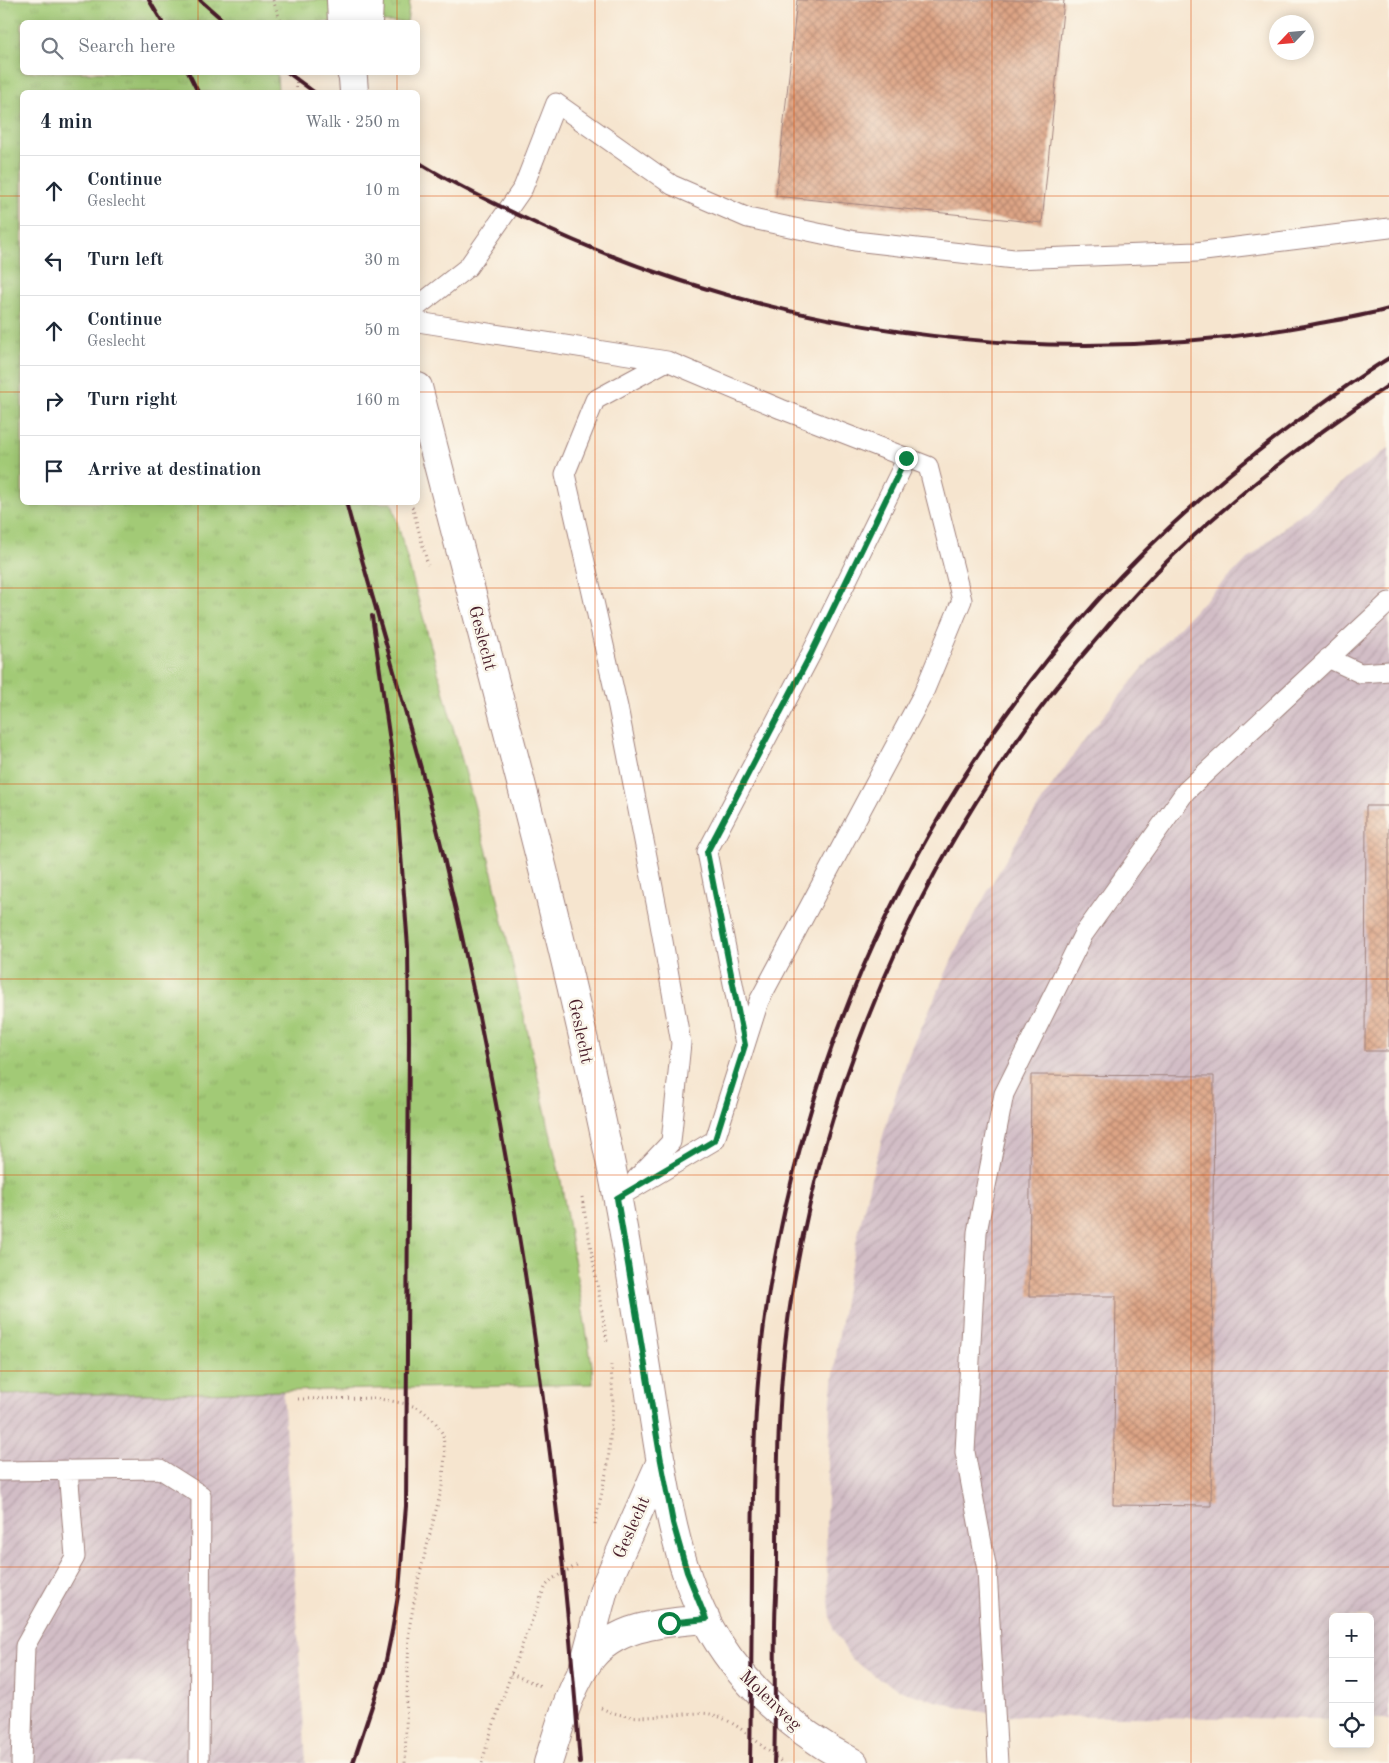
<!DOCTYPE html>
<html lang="en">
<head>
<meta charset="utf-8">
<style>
  :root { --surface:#fff; --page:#f6f6f7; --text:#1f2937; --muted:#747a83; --line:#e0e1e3 }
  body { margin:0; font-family:"Old Standard TT",serif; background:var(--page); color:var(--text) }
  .controls { position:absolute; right:15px; bottom:15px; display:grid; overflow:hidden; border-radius:8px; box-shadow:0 2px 12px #0003 }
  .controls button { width:45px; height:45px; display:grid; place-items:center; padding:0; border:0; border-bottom:1px solid var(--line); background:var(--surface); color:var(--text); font:25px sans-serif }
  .compass { position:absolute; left:1269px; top:15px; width:45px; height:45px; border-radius:50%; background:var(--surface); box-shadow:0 2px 12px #0003; rotate:244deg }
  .stop { position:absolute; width:15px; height:15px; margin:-11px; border:4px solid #0b8043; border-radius:50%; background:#fff }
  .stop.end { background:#0b8043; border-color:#fff; box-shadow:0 1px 5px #0008 }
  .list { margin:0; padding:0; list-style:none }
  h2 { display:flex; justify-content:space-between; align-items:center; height:65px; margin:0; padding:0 20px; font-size:21px }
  h2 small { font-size:16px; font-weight:400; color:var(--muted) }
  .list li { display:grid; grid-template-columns:32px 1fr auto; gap:15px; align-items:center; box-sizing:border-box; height:70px; padding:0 20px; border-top:1px solid var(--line) }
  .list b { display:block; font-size:19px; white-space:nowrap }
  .list p { margin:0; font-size:16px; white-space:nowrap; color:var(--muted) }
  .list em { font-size:16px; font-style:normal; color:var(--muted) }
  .icon { flex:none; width:28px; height:28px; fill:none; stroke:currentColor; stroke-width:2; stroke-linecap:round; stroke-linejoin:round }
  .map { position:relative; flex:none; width:1389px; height:1763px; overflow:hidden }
  .search { position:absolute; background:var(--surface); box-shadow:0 2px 12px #0003; left:20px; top:20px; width:400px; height:55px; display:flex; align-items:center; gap:12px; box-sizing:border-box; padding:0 18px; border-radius:8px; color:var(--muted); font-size:19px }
  .panel { position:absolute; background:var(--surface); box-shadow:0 2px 12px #0003; left:20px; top:90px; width:400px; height:415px; border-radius:8px }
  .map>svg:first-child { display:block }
  .industrial { fill:url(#industrial-furrows) }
  .grass { fill:url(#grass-tufts); stroke:#767450 }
  .building { fill:url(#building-cross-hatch) }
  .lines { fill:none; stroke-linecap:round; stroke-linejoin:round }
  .lane-casing { stroke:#a0827d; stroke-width:21 }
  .street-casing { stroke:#a0827d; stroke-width:30 }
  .path { stroke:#a0827d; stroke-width:3; stroke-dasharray:1 4; stroke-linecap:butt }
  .lane { stroke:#fff; stroke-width:19 }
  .street { stroke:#fff; stroke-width:28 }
  .rail { stroke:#4a1f2b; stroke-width:4 }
  .route { stroke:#0b8043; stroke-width:6 }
  .grid { fill:none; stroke:#e0560e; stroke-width:1; stroke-opacity:0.55 }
  .labels { text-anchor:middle; stroke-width:5; stroke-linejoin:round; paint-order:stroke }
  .street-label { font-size:18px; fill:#4a1f2b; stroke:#fbf7ec }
</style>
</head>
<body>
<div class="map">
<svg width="1389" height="1763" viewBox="0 0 1389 1763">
  <defs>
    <pattern id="industrial-furrows" width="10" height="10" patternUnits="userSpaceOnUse" patternTransform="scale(1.25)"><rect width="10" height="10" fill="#d2bdc6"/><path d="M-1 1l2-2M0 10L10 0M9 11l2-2" fill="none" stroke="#b6a2aa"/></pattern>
    <pattern id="grass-tufts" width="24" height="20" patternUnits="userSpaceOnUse" patternTransform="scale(1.25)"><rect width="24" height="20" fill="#a2ca76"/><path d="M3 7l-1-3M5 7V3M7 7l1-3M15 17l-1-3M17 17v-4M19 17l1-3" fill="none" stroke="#8dad66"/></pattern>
    <pattern id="building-cross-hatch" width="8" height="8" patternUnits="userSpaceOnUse" patternTransform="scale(1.25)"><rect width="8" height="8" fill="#dda485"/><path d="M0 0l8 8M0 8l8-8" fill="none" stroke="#b5856d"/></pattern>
  </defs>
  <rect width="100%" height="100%" fill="#fbf7ec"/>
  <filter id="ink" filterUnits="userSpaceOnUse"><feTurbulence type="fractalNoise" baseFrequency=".02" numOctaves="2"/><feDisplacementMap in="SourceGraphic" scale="10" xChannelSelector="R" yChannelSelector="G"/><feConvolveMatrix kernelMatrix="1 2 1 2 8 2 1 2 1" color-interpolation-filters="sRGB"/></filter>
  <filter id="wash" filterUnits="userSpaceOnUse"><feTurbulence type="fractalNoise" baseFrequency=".0096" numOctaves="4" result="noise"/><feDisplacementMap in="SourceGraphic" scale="20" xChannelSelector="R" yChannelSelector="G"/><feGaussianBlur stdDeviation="1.12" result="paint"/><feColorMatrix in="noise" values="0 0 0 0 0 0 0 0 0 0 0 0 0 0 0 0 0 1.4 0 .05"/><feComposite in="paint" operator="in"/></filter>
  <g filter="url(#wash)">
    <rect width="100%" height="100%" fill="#f6e5cf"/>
    <path class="industrial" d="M 1389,448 L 1389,1719 L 1370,1719 L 1370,1617 L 1333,1617 L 1333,1719 L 1019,1716 L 994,1714 L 961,1708 L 904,1692 L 878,1678 L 851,1659 L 832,1626 L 827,1583 L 826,1523 L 831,1401 L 838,1340 L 847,1282 L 871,1178 L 888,1118 L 908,1057 L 959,944 L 990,887 L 1019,837 L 1053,784 L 1087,736 L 1158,650 L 1196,609 L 1236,570 L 1282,529 L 1330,491 Z
      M 283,1391 L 306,1763 L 0,1763 L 0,1394 L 155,1394 Z"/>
    <path class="grass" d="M 0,0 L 410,0 L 407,22 L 22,22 L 22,72 L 277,73 L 278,92 L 22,92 L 22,502 L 392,503 L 489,859 L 561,1181 L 592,1365 L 593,1384 L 155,1394 L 0,1394 Z"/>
    <g id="blocks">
      <path class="building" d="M 797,0 L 1064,0 L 1042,223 L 776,196 Z
        M 1366,806 L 1389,806 L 1389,1051 L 1365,1051 Z
        M 1031,1075 L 1214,1076 L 1211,1506 L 1113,1505 L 1116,1296 L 1029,1296 Z"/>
    </g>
  </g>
  <g filter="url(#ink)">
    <use href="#blocks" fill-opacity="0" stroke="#a0827d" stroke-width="1"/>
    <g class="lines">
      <g class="lane-casing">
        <path id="lane" d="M 418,306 L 468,267 L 523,188 L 556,103 L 672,185 L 748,218 L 855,241 L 1014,259 L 1196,252 L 1389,228
          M 418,322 L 667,361 L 781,409 L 928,466 L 962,600 L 923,694 L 759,1001 L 715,1140 L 617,1198
          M 1328,658 L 1360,673 L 1389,671
          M 745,1044 L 707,852 L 811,654 L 907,458
          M 636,1179 L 671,1142 L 681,1043 L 658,913 L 618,707 L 565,474 L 595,400 L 667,361
          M 0,1471 L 160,1469 L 201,1495 L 199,1763
          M 21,1763 L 25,1646 L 75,1557 L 68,1470
          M 998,1763 L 987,1570 L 965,1452 L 977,1232 L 1004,1094 L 1083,935 L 1186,791 L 1389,602"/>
      </g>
      <g class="street-casing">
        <path id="street" d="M 341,0 L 342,22
          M 368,22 L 369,0
          M 351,72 L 353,78 L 354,92
          M 418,387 C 484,646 557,903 611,1165 C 628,1247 640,1330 653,1413 C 664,1483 674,1558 706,1621 C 738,1682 793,1731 854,1763
          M 584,1665 L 604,1589 L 661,1461
          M 548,1763 C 559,1729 570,1685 592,1657 C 605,1641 626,1631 645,1627 C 664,1622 685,1621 706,1619"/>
      </g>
      <path class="path" d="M 273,0 L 281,22
        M 296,72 L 297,92
        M 411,502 L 428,565
        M 582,1197 L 607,1341
        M 298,1399 L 375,1398 L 407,1404 L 419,1408 L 433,1419 L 443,1434 L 445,1455 L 442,1487 L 418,1581 L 409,1629 L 405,1763
        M 595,1524 L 608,1464 L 613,1402 L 611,1365
        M 511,1674 L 541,1686
        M 601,1708 C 627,1720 648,1717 676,1715 C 686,1714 700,1712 710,1714 C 739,1721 760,1746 783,1763
        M 482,1763 L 488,1741 L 511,1674 L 545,1587 L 552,1579 L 579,1564"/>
      <use href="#lane" class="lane"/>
      <use href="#street" class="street"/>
      <path class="rail" d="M 149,0 L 162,22
        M 200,0 L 225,22
        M 188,72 L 198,92
        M 287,72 L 314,92
        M 418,162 C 449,182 483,198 516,214 C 759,333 1043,373 1310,325 C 1336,320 1363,316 1389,309
        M 346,502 C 377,617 413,730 441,845 C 513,1147 558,1454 580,1763
        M 353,1763 L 384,1670 L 392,1631 L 399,1590 L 406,1506 L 409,1036 L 408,947 L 395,776 L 372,616
        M 750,1763 C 751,1695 752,1627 752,1558 C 753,1471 754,1384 768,1297 C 824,947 1008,633 1295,423 C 1326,401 1356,378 1389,358
        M 774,1763 C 776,1718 774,1672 775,1627 C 775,1606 777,1585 777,1563 C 777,1475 777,1387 791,1300 C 830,1055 936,822 1100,635 C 1127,603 1156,571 1187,542 C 1250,484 1318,432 1389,385"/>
    </g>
  </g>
  <g class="lines" filter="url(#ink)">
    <path class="route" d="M 669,1623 L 706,1619 L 687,1572 L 673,1523 L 661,1461 L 617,1198 L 715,1140 L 745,1045 L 707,852 L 811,654 L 906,458"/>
  </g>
  <path class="grid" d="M 198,0 L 198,22M 397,0 L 397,22M 595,0 L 595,1763M 794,0 L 794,1763M 992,0 L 992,1763M 1191,0 L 1191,1763M 198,72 L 198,92M 397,72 L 397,92M 0,196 L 22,196M 418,196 L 1389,196M 0,392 L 22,392M 418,392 L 1389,392M 198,502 L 198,1763M 397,502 L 397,1763M 0,588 L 1389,588M 0,784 L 1389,784M 0,979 L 1389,979M 0,1175 L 1389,1175M 0,1371 L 1389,1371M 0,1567 L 1389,1567"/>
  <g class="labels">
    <g class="street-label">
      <text transform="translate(483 638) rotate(75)" y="6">Geslecht</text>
      <text transform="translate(581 1031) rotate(78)" y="6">Geslecht</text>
      <text transform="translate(631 1527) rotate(-66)" y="6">Geslecht</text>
      <text transform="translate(771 1700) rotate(44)" y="6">Molenweg</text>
    </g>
  </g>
</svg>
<div class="controls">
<button>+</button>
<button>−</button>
<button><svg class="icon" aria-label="locate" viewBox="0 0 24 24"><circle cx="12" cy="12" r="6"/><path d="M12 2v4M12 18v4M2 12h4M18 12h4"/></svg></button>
</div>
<svg class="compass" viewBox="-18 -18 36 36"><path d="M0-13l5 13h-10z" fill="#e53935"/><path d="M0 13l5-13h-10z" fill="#747a83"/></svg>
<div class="stop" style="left:669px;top:1623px"></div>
<div class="stop end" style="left:906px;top:458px"></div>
<div class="search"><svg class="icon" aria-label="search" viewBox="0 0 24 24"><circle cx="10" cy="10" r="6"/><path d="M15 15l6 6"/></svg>Search here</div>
<section class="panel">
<h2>4 min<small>Walk · 250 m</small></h2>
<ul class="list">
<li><svg class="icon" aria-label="ahead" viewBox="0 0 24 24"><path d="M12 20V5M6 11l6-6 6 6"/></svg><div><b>Continue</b><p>Geslecht</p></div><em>10 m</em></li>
<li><svg class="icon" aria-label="left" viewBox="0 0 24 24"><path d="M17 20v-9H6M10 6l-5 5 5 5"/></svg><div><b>Turn left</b></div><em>30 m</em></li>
<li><svg class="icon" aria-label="ahead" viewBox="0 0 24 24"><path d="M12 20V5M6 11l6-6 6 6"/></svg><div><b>Continue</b><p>Geslecht</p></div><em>50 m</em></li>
<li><svg class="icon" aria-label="right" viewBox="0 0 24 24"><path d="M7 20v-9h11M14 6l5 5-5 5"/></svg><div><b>Turn right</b></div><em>160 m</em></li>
<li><svg class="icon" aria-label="arrive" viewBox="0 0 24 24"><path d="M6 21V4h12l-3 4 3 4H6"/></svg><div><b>Arrive at destination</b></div></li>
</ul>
</section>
</div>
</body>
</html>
